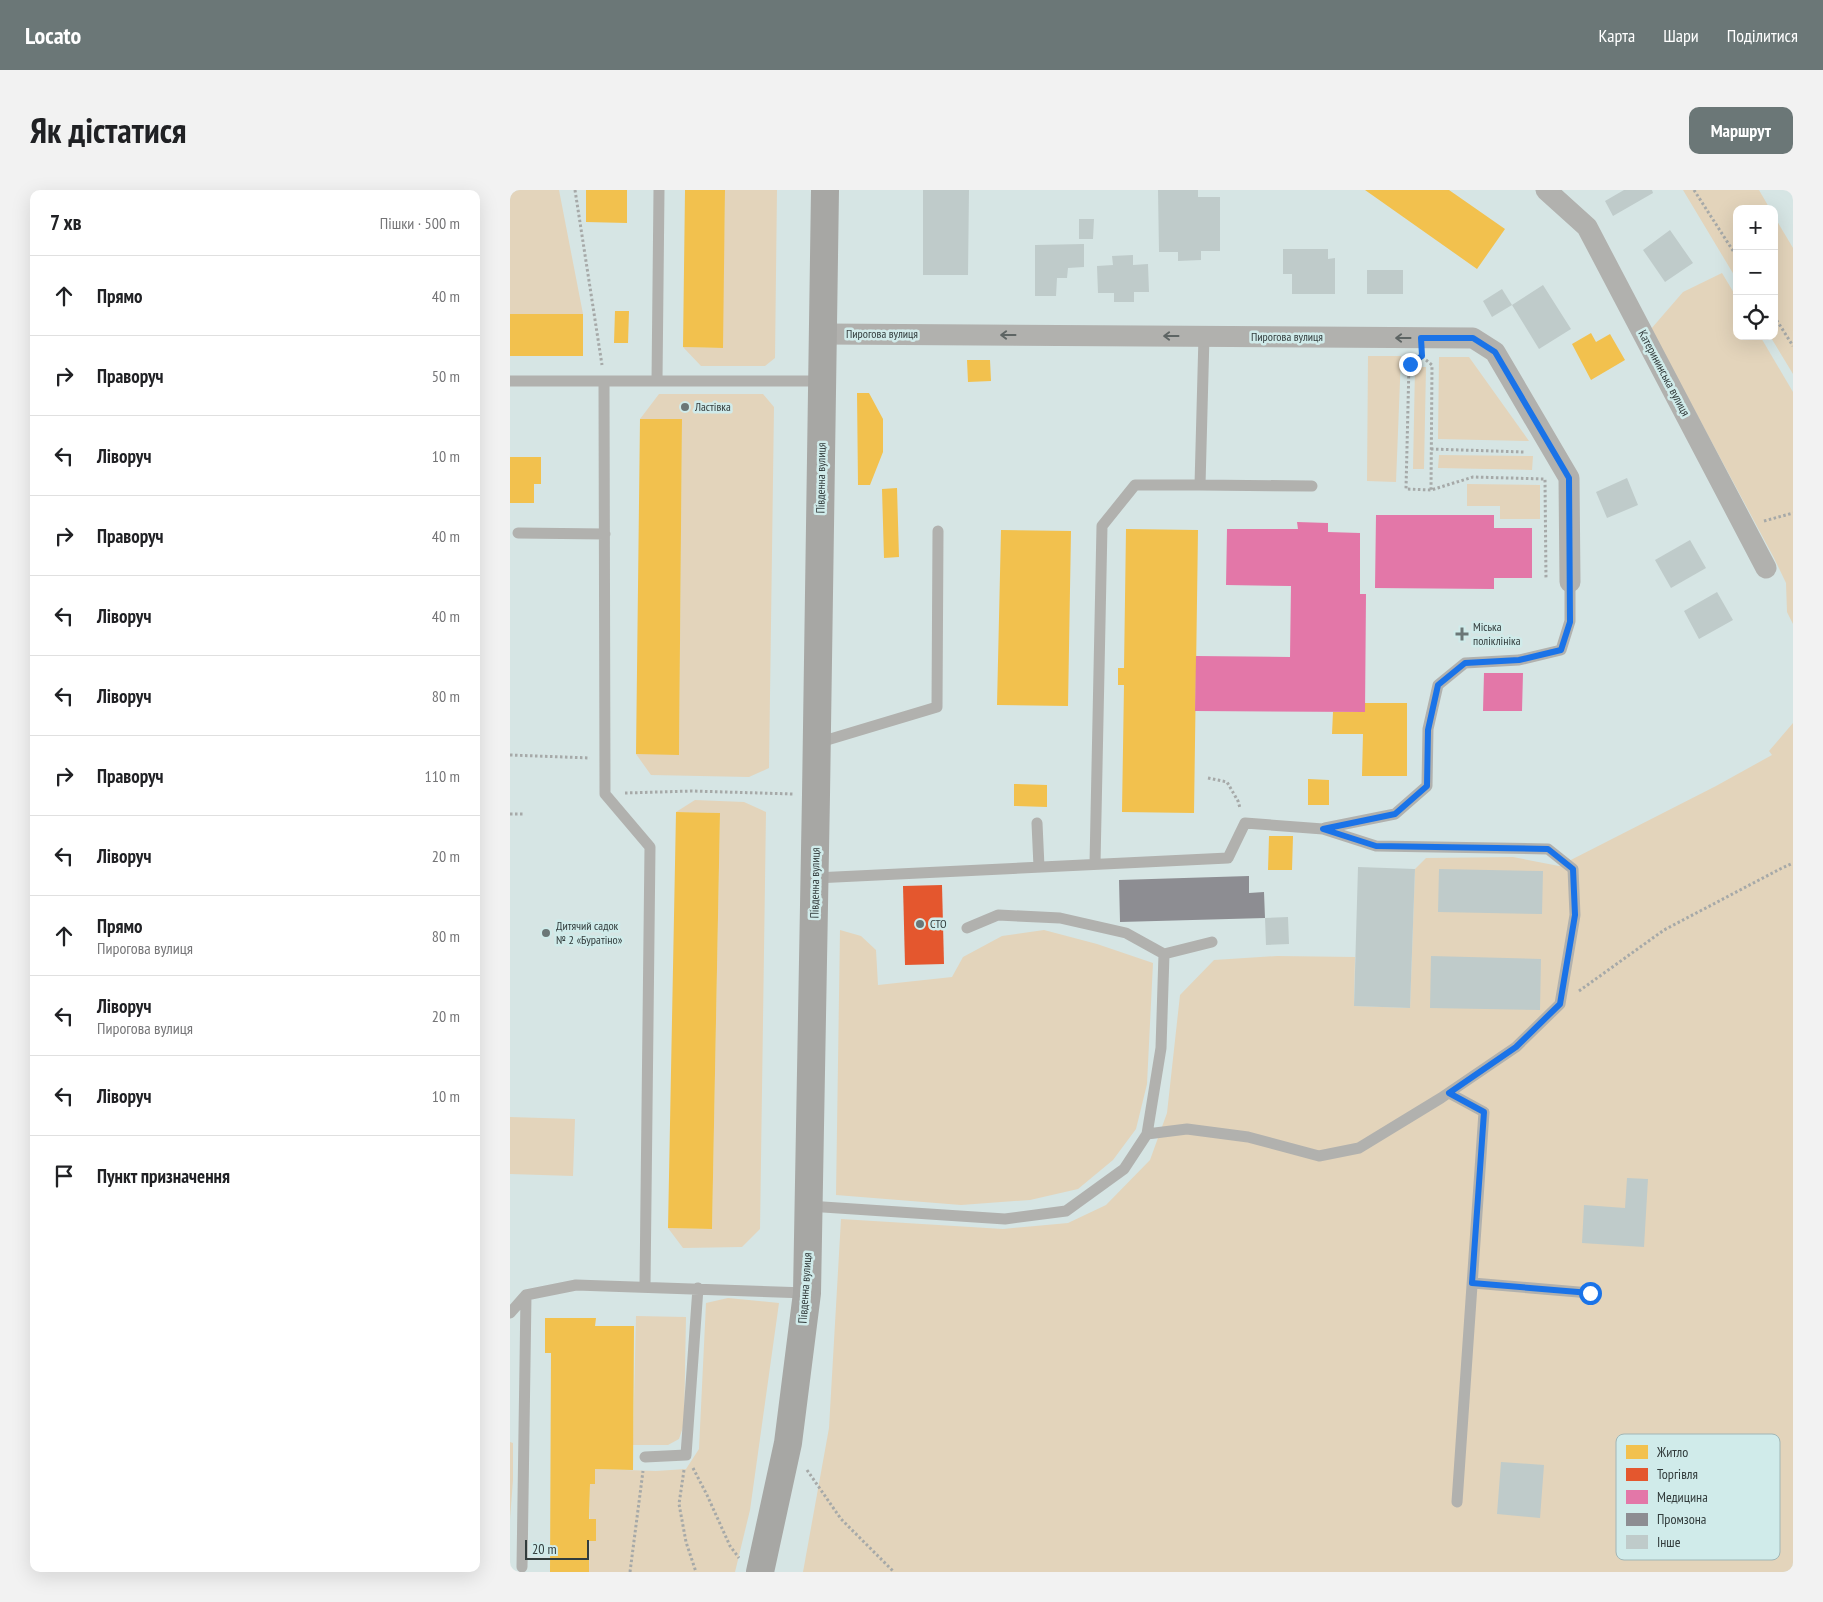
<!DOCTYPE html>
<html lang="uk">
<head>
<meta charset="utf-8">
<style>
  :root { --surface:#fff; --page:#f2f2f2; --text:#202124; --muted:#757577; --line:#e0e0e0; --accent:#6b7777 }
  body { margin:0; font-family:"PT Sans Narrow",sans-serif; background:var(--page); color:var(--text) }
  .controls { position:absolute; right:15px; top:15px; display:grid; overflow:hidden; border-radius:10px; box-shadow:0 5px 20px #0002 }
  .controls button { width:45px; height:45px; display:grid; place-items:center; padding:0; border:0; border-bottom:1px solid var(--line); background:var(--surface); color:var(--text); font:25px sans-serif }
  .scale { position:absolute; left:15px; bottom:12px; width:64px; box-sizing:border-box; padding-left:5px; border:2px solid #323c3c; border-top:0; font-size:14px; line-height:18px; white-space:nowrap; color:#323c3c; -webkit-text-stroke:4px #d0ebea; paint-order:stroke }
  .stop { position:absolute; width:15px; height:15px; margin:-11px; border:4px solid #1a73e8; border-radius:50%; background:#fff }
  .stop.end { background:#1a73e8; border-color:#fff; box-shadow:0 1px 5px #0008 }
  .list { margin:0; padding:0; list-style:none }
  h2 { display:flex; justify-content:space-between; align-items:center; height:65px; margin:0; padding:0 20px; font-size:21px }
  h2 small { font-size:16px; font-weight:400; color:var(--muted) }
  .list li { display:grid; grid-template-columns:32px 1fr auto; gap:15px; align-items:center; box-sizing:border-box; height:80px; padding:0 20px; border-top:1px solid var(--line) }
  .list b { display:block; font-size:19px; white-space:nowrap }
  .list p { margin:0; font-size:16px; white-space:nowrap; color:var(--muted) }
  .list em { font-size:16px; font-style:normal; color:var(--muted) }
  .icon { flex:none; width:28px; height:28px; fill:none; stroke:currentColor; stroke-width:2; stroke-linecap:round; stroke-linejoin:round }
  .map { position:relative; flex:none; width:1283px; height:1382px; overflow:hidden; border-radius:10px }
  header { display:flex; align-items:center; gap:30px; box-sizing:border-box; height:70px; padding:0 25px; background:var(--accent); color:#fff }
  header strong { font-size:24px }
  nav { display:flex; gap:28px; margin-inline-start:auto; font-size:18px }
  .intro { display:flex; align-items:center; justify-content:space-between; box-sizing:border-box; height:120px; padding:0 30px }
  h1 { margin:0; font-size:35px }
  .button { padding:12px 22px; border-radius:10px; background:var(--accent); color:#fff; font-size:18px; font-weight:700 }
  main { display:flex; gap:30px; padding:0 30px }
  aside { flex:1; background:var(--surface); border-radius:10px; box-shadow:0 5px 20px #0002 }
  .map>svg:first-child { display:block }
  .green { fill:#e3d4bb }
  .homes { fill:#f2c14e }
  .shops { fill:#e4572e }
  .health { fill:#e377a8 }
  .industry { fill:#8d8d92 }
  .building { fill:#bfcbca }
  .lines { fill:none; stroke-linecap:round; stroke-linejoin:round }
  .path { stroke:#a6a9a8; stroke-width:3; stroke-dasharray:2.5 2.5; stroke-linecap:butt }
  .lane { stroke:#b1b1ae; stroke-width:11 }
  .street { stroke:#b1b1ae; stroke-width:21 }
  .secondary { stroke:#a7a7a4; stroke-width:28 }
  .oneway { stroke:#5e6564 }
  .route { stroke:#1a73e8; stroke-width:6 }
  .poi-dot { fill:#6b7777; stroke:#d0ebea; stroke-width:2 }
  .labels { text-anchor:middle; stroke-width:5; stroke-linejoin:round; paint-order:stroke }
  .street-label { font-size:12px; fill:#323c3c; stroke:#d0ebea }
  .poi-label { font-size:12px; fill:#323c3c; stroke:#d0ebea; text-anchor:start }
  .key { fill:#d0ebea; stroke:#a1b6b6; stroke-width:1 }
  .key-label { font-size:14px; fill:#323c3c }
</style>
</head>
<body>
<header>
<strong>Locato</strong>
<nav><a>Карта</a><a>Шари</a><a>Поділитися</a></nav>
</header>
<div class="intro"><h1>Як дістатися</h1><a class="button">Маршрут</a></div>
<main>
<aside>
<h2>7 хв<small>Пішки · 500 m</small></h2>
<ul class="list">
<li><svg class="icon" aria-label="ahead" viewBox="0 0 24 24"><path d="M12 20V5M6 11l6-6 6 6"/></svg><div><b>Прямо</b></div><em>40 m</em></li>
<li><svg class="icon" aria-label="right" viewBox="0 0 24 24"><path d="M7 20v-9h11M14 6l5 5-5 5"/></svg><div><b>Праворуч</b></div><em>50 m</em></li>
<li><svg class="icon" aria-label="left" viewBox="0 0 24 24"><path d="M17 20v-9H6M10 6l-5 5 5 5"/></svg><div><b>Ліворуч</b></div><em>10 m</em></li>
<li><svg class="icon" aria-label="right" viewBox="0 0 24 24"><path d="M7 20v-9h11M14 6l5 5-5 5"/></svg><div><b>Праворуч</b></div><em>40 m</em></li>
<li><svg class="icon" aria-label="left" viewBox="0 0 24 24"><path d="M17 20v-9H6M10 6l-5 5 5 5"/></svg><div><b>Ліворуч</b></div><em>40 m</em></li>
<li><svg class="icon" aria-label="left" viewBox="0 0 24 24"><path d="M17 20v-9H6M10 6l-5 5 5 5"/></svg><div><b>Ліворуч</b></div><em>80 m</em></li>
<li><svg class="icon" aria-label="right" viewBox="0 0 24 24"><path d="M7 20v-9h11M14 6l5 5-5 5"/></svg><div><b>Праворуч</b></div><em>110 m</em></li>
<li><svg class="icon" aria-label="left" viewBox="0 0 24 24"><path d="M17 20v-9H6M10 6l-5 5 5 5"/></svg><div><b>Ліворуч</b></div><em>20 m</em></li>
<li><svg class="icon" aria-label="ahead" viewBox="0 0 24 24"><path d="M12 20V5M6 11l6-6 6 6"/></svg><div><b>Прямо</b><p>Пирогова вулиця</p></div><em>80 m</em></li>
<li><svg class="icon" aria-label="left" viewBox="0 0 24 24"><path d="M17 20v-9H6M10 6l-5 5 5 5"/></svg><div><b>Ліворуч</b><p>Пирогова вулиця</p></div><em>20 m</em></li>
<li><svg class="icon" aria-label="left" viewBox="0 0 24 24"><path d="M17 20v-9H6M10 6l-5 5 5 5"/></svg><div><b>Ліворуч</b></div><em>10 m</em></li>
<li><svg class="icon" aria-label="arrive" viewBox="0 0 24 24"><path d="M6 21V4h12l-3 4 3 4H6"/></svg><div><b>Пункт призначення</b></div></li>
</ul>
</aside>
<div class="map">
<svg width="1283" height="1382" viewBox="0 0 1283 1382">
  <rect width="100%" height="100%" fill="#d6e5e4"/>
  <path class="green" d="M 0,0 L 49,0 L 73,124 L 0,124 Z
    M 215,0 L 267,0 L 265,168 L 255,176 L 191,176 L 173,157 L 212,158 Z
    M 1173,0 L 1249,0 L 1260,19 L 1227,19 L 1227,90 Z
    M 1264,26 L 1283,58 L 1283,184 L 1260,146 L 1264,146 Z
    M 1212,83 L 1227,108 L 1227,146 L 1250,146 L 1283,202 L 1283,434 L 1277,422 L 1276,393 L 1264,368 L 1141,139 L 1173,102 Z
    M 858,166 L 891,166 L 886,292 L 857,291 Z
    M 929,167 L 959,167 L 1019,251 L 928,249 Z
    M 905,177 L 916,177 L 914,279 L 903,279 Z
    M 149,204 L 253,204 L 264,217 L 259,578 L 239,587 L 141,585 L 126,564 L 169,564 L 172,229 L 130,229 Z
    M 929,265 L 1023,266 L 1022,280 L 928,278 Z
    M 957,294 L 1030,295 L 1030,329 L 990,329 L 990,316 L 957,316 Z
    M 1283,533 L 1283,1382 L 293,1382 L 319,1238 L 331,1029 L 493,1039 L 558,1033 L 596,1015 L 640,970 L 657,923 L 670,805 L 704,770 L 767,766 L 845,767 L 844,816 L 900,818 L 905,679 L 916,668 L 1003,667 L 1049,676 L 1206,596 L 1262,565 L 1259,561 Z
    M 185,610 L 234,612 L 256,622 L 250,1039 L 232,1057 L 173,1058 L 158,1038 L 202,1039 L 210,623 L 166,622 Z
    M 330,740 L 351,746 L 366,760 L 368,795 L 442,787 L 453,767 L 492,746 L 534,740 L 587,754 L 643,773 L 637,894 L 626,939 L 603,970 L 568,999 L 520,1010 L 451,1015 L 326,1005 Z
    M 0,927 L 65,929 L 63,986 L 0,984 Z
    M 218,1108 L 269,1113 L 240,1320 L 225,1382 L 79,1382 L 80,1294 L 85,1293 L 85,1279 L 146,1281 L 176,1279 L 189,1259 L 196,1113 Z
    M 126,1126 L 176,1127 L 174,1234 L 169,1249 L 158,1255 L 123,1255 Z
    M 0,1252 L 3,1253 L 3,1290 L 0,1329 Z"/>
  <path class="homes" d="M 76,0 L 117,0 L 117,33 L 76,32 Z
    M 175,0 L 215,0 L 213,158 L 173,157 Z
    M 855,0 L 939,0 L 995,39 L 967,79 Z
    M 105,121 L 119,121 L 118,153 L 104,153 Z
    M 0,124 L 73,124 L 73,166 L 0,166 Z
    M 1081,143 L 1086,152 L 1100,144 L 1115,170 L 1081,190 L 1062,154 Z
    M 457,170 L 480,170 L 481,191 L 458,192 Z
    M 347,203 L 359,203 L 373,229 L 373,262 L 360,295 L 348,295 Z
    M 130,229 L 172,229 L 169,565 L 126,564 Z
    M 0,267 L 31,267 L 31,294 L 24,294 L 24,313 L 0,313 Z
    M 387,298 L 389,367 L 374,368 L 372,299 Z
    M 616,339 L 688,340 L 684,623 L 612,622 L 614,495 L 608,495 L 608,478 L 614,478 Z
    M 491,340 L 561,341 L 558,516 L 487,515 Z
    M 855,513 L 897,513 L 897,586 L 852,586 L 853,544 L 822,544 L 823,522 L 855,522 Z
    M 798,589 L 819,590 L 819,615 L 798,615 Z
    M 504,594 L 537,595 L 537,617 L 504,616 Z
    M 166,622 L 210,623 L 202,1039 L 158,1038 Z
    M 759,646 L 783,646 L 782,680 L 758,680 Z
    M 35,1128 L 86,1128 L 85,1136 L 124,1136 L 123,1280 L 85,1279 L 85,1294 L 80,1294 L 79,1329 L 86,1329 L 86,1351 L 79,1351 L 79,1382 L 40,1382 L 41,1163 L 35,1163 Z"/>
  <path class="shops" d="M 432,695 L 434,774 L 395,775 L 393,696 Z"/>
  <path class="health" d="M 866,325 L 984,325 L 984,338 L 1022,338 L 1022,388 L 984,388 L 984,399 L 865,398 Z
    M 787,332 L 818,333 L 818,342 L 850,343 L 850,404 L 856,404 L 855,522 L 685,521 L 686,466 L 780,467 L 781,396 L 716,395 L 717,339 L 788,339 Z
    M 974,483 L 1013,483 L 1012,521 L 973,521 Z"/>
  <path class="industry" d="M 739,686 L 739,703 L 754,702 L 755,728 L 610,732 L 609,690 Z"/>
  <path class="building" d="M 413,0 L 459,0 L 458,85 L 413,85 Z
    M 648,0 L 688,0 L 688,7 L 710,7 L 710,61 L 691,61 L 691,70 L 668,71 L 668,62 L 649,62 Z
    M 1114,0 L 1142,0 L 1143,3 L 1103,26 L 1095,11 Z
    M 569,29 L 584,29 L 583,49 L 569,49 Z
    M 1160,40 L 1183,73 L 1155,92 L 1133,60 Z
    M 574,54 L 574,77 L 558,78 L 557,88 L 547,88 L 546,106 L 525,106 L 525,55 Z
    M 773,59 L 818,59 L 818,69 L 825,68 L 825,104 L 782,104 L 782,84 L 773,84 Z
    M 623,65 L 623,75 L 638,74 L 639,102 L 624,102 L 624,112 L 604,112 L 604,103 L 588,103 L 587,76 L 603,75 L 602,66 Z
    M 857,80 L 893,80 L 893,104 L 857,104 Z
    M 1033,95 L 1061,139 L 1029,159 L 1002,115 Z
    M 992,99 L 1002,115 L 982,127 L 973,111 Z
    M 1117,288 L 1128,315 L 1097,328 L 1086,302 Z
    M 1180,350 L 1196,378 L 1161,398 L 1145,370 Z
    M 1207,402 L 1223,430 L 1189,449 L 1174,421 Z
    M 848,677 L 905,679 L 900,818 L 844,816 Z
    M 929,679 L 1033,681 L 1032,724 L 928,722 Z
    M 778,727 L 779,754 L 756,755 L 755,728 Z
    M 921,766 L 1031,769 L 1030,820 L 920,818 Z
    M 1117,988 L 1138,989 L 1134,1057 L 1072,1053 L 1074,1015 L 1115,1018 Z
    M 991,1272 L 1034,1275 L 1030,1328 L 987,1324 Z"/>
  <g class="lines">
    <path class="path" d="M 65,0 L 92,175
      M 1184,0 L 1227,67
      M 1264,126 L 1283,156
      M 906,170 L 899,174 L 896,299 L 921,300 L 963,287 L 1035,289 L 1036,389
      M 916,170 L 922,175 L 921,300
      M 921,259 L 1014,262
      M 1254,331 L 1283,323
      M 0,565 L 80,568
      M 698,588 L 717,592 L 728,611 L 730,618
      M 115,603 L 182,601 L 283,604
      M 0,624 L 14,624
      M 1069,801 L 1154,740 L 1270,679 L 1283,673
      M 183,1278 L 197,1305 L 220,1356 L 229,1368
      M 174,1280 L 169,1314 L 176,1352 L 186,1382
      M 297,1280 L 331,1329 L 384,1382
      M 120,1382 L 133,1281"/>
    <path class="lane" d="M 0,191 L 313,191
      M 94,191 L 95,604 L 140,657 L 135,1096
      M 147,191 L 149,0
      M 690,295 L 802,296
      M 8,343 L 95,344
      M 307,553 L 427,517 L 428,341
      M 527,633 L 529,677
      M 815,638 L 885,624 L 917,596 L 918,539 L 928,495 L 955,473 L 1009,470 L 1051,460 L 1060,431 L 1060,392
      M 585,674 L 592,336 L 625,295 L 690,295 L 694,146
      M 305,688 L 718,668 L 735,633 L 813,639 L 866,656 L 1038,659 L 1063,679 L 1065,725 L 1050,814 L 1006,857 L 931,908 L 849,958 L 809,966 L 738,947 L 677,939 L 637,944
      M 457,738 L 488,725 L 550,728 L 616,743 L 654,764 L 702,752
      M 939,903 L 974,922 L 947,1312
      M 298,1016 L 495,1029 L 556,1021 L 614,979 L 637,944 L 651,858 L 654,764
      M 963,1093 L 1080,1103
      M 0,1123 L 16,1105 L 66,1095 L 297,1103
      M 135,1267 L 176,1265 L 188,1098
      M 12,1377 L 16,1105"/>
    <path class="street" d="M 1036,0 L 1077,37 L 1256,378
      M 314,144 L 963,148 L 985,162 L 1059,288 L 1060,392"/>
    <path class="secondary" d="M 250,1382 L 278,1253 L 297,1103 L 306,605 L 315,0"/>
  </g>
  <defs><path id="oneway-shaft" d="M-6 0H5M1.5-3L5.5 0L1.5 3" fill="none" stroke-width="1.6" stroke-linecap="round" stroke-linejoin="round" transform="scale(1.25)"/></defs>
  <g class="oneway">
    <use href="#oneway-shaft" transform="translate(498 145) rotate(-180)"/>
    <use href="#oneway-shaft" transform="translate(661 146) rotate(-180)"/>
    <use href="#oneway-shaft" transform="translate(893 148) rotate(-180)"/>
  </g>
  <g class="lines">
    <path class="route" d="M 900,174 L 912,166 L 911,148 L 963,148 L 985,162 L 1059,288 L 1060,432 L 1051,460 L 1009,470 L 955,473 L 928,495 L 918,540 L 917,596 L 885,624 L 813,639 L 866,656 L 1038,659 L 1063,679 L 1065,725 L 1050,814 L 1006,857 L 939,903 L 974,922 L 962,1093 L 1080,1103"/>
  </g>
  <g class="poi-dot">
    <circle cx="175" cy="217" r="5"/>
    <path d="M949.5 436.5h5v5h5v5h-5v5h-5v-5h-5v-5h5z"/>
    <circle cx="410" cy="734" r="5"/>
    <circle cx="36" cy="743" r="5"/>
  </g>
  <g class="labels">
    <g class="street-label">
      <text x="372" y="148">Пирогова вулиця</text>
      <text x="777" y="151">Пирогова вулиця</text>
      <text transform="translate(1154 183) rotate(62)" y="4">Катерининська вулиця</text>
      <text transform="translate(311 288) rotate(-89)" y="4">Південна вулиця</text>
      <text transform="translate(305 693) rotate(-89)" y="4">Південна вулиця</text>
      <text transform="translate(295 1098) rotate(-86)" y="4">Південна вулиця</text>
    </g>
    <g class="poi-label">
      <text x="185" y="221">Ластівка</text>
      <text x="963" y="441">Міська<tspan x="963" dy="14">поліклініка</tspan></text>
      <text x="420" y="738">СТО</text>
      <text x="46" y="740">Дитячий садок<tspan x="46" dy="14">№ 2 «Буратіно»</tspan></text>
    </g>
  </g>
  <rect x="1106" y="1244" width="164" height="126" rx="8" class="key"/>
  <rect x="1116" y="1255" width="22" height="14" fill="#f2c14e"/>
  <rect x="1116" y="1278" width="22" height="13" fill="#e4572e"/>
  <rect x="1116" y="1300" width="22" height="14" fill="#e377a8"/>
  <rect x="1116" y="1323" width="22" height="13" fill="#8d8d92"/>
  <rect x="1116" y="1345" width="22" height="14" fill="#bfcbca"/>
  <g class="key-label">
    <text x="1147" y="1267">Житло</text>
    <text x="1147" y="1289">Торгівля</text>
    <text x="1147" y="1312">Медицина</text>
    <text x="1147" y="1334">Промзона</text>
    <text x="1147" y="1357">Інше</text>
  </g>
</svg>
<div class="controls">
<button>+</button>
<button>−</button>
<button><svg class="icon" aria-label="locate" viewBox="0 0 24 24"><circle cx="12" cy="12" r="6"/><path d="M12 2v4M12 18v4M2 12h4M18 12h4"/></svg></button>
</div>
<div class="scale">20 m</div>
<div class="stop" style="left:1080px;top:1103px"></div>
<div class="stop end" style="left:900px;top:174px"></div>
</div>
</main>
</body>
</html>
